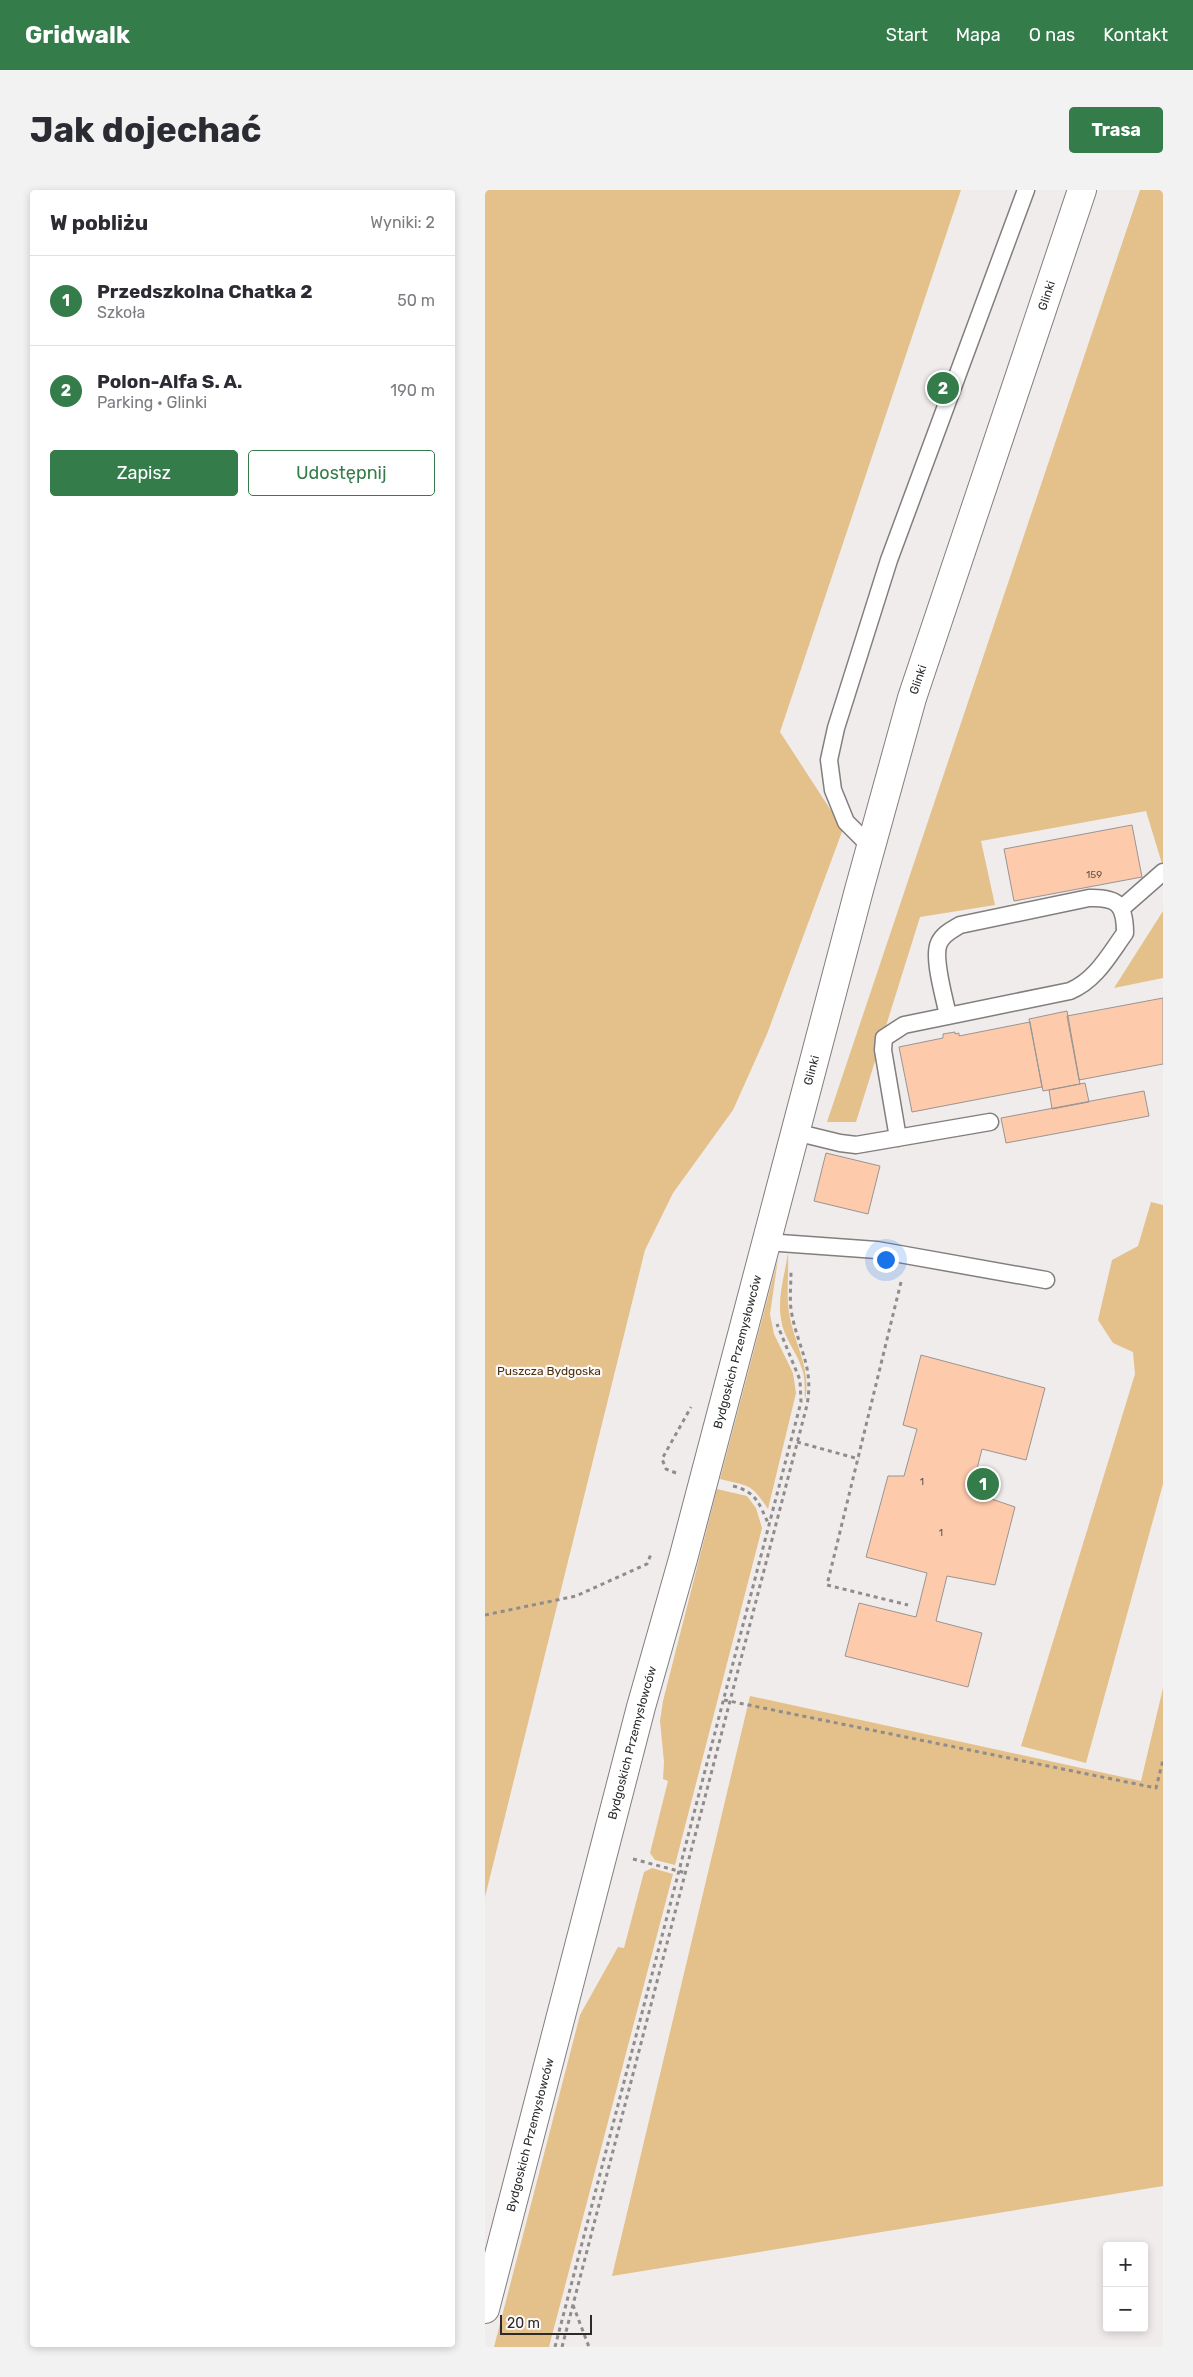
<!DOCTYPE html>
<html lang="pl">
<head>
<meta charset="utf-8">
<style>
  :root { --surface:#fff; --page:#f2f2f3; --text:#2b2b33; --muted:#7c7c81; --line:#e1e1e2; --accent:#347c49 }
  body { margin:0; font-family:Rubik,sans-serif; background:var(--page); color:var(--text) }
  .controls { position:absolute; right:15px; bottom:15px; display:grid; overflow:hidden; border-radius:5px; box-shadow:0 2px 8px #0003 }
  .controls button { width:45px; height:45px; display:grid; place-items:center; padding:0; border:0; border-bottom:1px solid var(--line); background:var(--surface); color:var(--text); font:25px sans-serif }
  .scale { position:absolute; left:15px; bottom:12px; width:92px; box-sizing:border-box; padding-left:5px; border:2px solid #2c2a2a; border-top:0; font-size:14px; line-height:18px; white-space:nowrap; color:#2c2a2a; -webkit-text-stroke:4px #fef9f8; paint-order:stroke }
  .you { position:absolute; left:400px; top:1069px; width:18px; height:18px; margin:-12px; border:4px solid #fff; border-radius:50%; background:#1a73e8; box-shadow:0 0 0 8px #1a73e833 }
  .badge { display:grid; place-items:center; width:32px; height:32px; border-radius:50%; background:var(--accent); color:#fff; font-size:16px; font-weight:700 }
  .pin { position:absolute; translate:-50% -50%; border:2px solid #fff; box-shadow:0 1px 5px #0006 }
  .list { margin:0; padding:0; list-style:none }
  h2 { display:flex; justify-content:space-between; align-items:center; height:65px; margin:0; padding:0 20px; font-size:21px }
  h2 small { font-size:16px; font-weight:400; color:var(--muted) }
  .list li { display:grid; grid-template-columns:32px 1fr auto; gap:15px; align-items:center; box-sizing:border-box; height:90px; padding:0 20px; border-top:1px solid var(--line) }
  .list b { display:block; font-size:19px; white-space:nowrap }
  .list p { margin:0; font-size:16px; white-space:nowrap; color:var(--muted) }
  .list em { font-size:16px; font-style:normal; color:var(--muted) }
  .actions { display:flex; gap:10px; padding:15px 20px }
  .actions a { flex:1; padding:11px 0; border:1px solid var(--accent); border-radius:5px; text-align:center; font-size:18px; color:var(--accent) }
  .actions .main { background:var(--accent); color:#fff }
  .map { position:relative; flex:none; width:678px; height:2157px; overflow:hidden; border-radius:5px }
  header { display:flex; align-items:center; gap:30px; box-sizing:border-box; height:70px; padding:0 25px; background:var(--accent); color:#fff }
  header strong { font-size:24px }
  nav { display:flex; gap:28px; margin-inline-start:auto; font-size:18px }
  .intro { display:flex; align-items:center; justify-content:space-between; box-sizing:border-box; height:120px; padding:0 30px }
  h1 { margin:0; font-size:35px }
  .button { padding:12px 22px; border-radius:5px; background:var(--accent); color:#fff; font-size:18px; font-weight:700 }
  main { display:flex; gap:30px; padding:0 30px }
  aside { flex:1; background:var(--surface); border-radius:5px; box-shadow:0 2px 8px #0003 }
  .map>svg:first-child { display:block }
  .green { fill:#e4c08a }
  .building { fill:#fecaac; stroke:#989593 }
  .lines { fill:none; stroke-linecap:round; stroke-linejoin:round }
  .service-casing { stroke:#827e7d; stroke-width:19 }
  .tertiary-casing { stroke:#827e7d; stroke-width:30 }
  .path { stroke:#8f8c8b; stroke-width:3; stroke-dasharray:4 4; stroke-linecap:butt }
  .service { stroke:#fff; stroke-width:16 }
  .tertiary { stroke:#fff; stroke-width:28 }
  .labels { text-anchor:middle; stroke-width:4.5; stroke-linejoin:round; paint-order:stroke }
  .number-label { font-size:10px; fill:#60524a }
  .street-label { font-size:12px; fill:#2c2a2a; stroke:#fef9f8 }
  .park-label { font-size:12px; fill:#48320d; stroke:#fef9f8 }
</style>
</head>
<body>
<header>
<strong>Gridwalk</strong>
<nav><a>Start</a><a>Mapa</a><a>O nas</a><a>Kontakt</a></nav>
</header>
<div class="intro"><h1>Jak dojechać</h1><a class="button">Trasa</a></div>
<main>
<aside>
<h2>W pobliżu<small>Wyniki: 2</small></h2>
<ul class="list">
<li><span class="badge">1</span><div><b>Przedszkolna Chatka 2</b><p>Szkoła</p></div><em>50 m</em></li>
<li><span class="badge">2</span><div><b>Polon-Alfa S. A.</b><p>Parking · Glinki</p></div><em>190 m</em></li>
</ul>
<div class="actions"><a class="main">Zapisz</a><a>Udostępnij</a></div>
</aside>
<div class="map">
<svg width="678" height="2157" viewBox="0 0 678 2157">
  <rect width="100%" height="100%" fill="#f0eceb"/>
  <path class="green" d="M 0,0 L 476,0 L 295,542 L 358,639 L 282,844 L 248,920 L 188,1003 L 160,1060 L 0,1707 Z
    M 655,0 L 678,0 L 678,677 L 661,621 L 496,651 L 510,715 L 435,727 L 371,932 L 342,932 Z
    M 678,721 L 678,788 L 629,798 Z
    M 666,1012 L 678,1015 L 678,1294 L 601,1573 L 536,1556 L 650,1184 L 648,1162 L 628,1153 L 613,1130 L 627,1070 L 653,1056 Z
    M 303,1063 C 304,1083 301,1103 304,1122 C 308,1152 327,1178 320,1210 C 319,1199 321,1190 317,1179 C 312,1162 298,1147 296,1129 C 292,1108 300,1084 303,1063 Z
    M 293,1069 L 285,1124 L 289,1144 L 308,1183 L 311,1203 L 283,1319 C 265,1292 265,1297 235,1289 Z
    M 232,1299 L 262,1306 L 271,1318 L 277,1338 L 190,1675 L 170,1670 L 165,1663 L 183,1591 L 178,1589 L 179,1572 L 175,1531 L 178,1511 Z
    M 678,1498 L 678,1996 L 127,2086 L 265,1506 L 656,1591 Z
    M 167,1678 L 188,1684 L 64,2157 L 9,2157 L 95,1825 L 133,1757 L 139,1758 L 159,1682 Z"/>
  <path class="building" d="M 647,635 L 657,687 L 529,711 L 519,659 Z
    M 678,808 L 678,874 L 594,890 L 582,826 Z
    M 582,821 L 595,894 L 558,901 L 544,829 Z
    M 545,832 L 557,897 L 427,922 L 414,857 L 458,848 L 458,844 L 470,842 L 470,844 L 474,843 L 474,846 Z
    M 600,893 L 604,912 L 567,919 L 564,900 Z
    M 659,901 L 664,926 L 521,953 L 516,928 Z
    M 341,963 L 395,976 L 383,1024 L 329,1011 Z
    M 436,1165 L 560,1198 L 541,1270 L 497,1259 L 486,1302 L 530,1317 L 510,1395 L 462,1386 L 451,1431 L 497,1443 L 483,1497 L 360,1466 L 374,1413 L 431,1427 L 442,1383 L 381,1367 L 403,1286 L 419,1286 L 432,1239 L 418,1235 Z"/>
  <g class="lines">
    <g class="service-casing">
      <path id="service" d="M 386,657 L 361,632 L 348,600 L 344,570 L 351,538 L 404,370 L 541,0
        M 637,718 L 678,682
        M 310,942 L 355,953 L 371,955 L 505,932
        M 413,948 L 398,860 L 399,848 L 419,835 L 585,801 C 611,790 624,765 640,743 C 640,714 632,707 604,708 L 475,735 C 467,740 458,744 454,753 C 447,768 460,809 463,826
        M 281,1052 L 392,1060 L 561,1090"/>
    </g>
    <g class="tertiary-casing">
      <g id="tertiary">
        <path id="s1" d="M 0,2119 L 156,1517 L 198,1369 L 374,700 L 427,508 L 597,0"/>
      </g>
    </g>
    <path class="path" d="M 416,1092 L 342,1395 L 423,1415
      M 312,1252 L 374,1269
      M 191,1283 L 181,1279 L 177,1269 L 206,1217
      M 248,1296 C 272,1302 274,1314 284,1335
      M 0,1425 L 91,1406 L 162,1374 L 166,1364
      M 239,1510 L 671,1598 L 678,1570
      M 148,1669 L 201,1683
      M 88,2115 L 104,2157
      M 70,2157 L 316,1212 L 315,1190 L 292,1134
      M 77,2157 L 322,1215 C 329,1177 314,1160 307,1125 C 304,1111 306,1096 306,1082"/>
    <use href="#service" class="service"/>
    <use href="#tertiary" class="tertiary"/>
  </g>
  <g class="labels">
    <g class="number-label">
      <text x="609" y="688">159</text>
      <text x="437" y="1295">1</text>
      <text x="456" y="1346">1</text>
    </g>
    <g class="street-label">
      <text dy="4" stroke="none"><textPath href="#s1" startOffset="2091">Glinki</textPath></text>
      <text dy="4" stroke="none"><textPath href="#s1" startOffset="1686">Glinki</textPath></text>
      <text dy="4" stroke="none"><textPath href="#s1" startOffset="1281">Glinki</textPath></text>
      <text dy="4" stroke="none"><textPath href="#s1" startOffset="990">Bydgoskich Przemysłowców</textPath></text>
      <text dy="4" stroke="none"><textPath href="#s1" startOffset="585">Bydgoskich Przemysłowców</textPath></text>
      <text dy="4" stroke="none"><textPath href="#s1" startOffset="180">Bydgoskich Przemysłowców</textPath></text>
    </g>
    <g class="park-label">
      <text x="64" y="1185">Puszcza Bydgoska</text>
    </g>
  </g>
</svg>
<div class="controls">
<button>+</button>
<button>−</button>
</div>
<div class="scale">20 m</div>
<div class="you"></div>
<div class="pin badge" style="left:498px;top:1294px">1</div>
<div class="pin badge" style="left:458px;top:198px">2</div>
</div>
</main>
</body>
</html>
